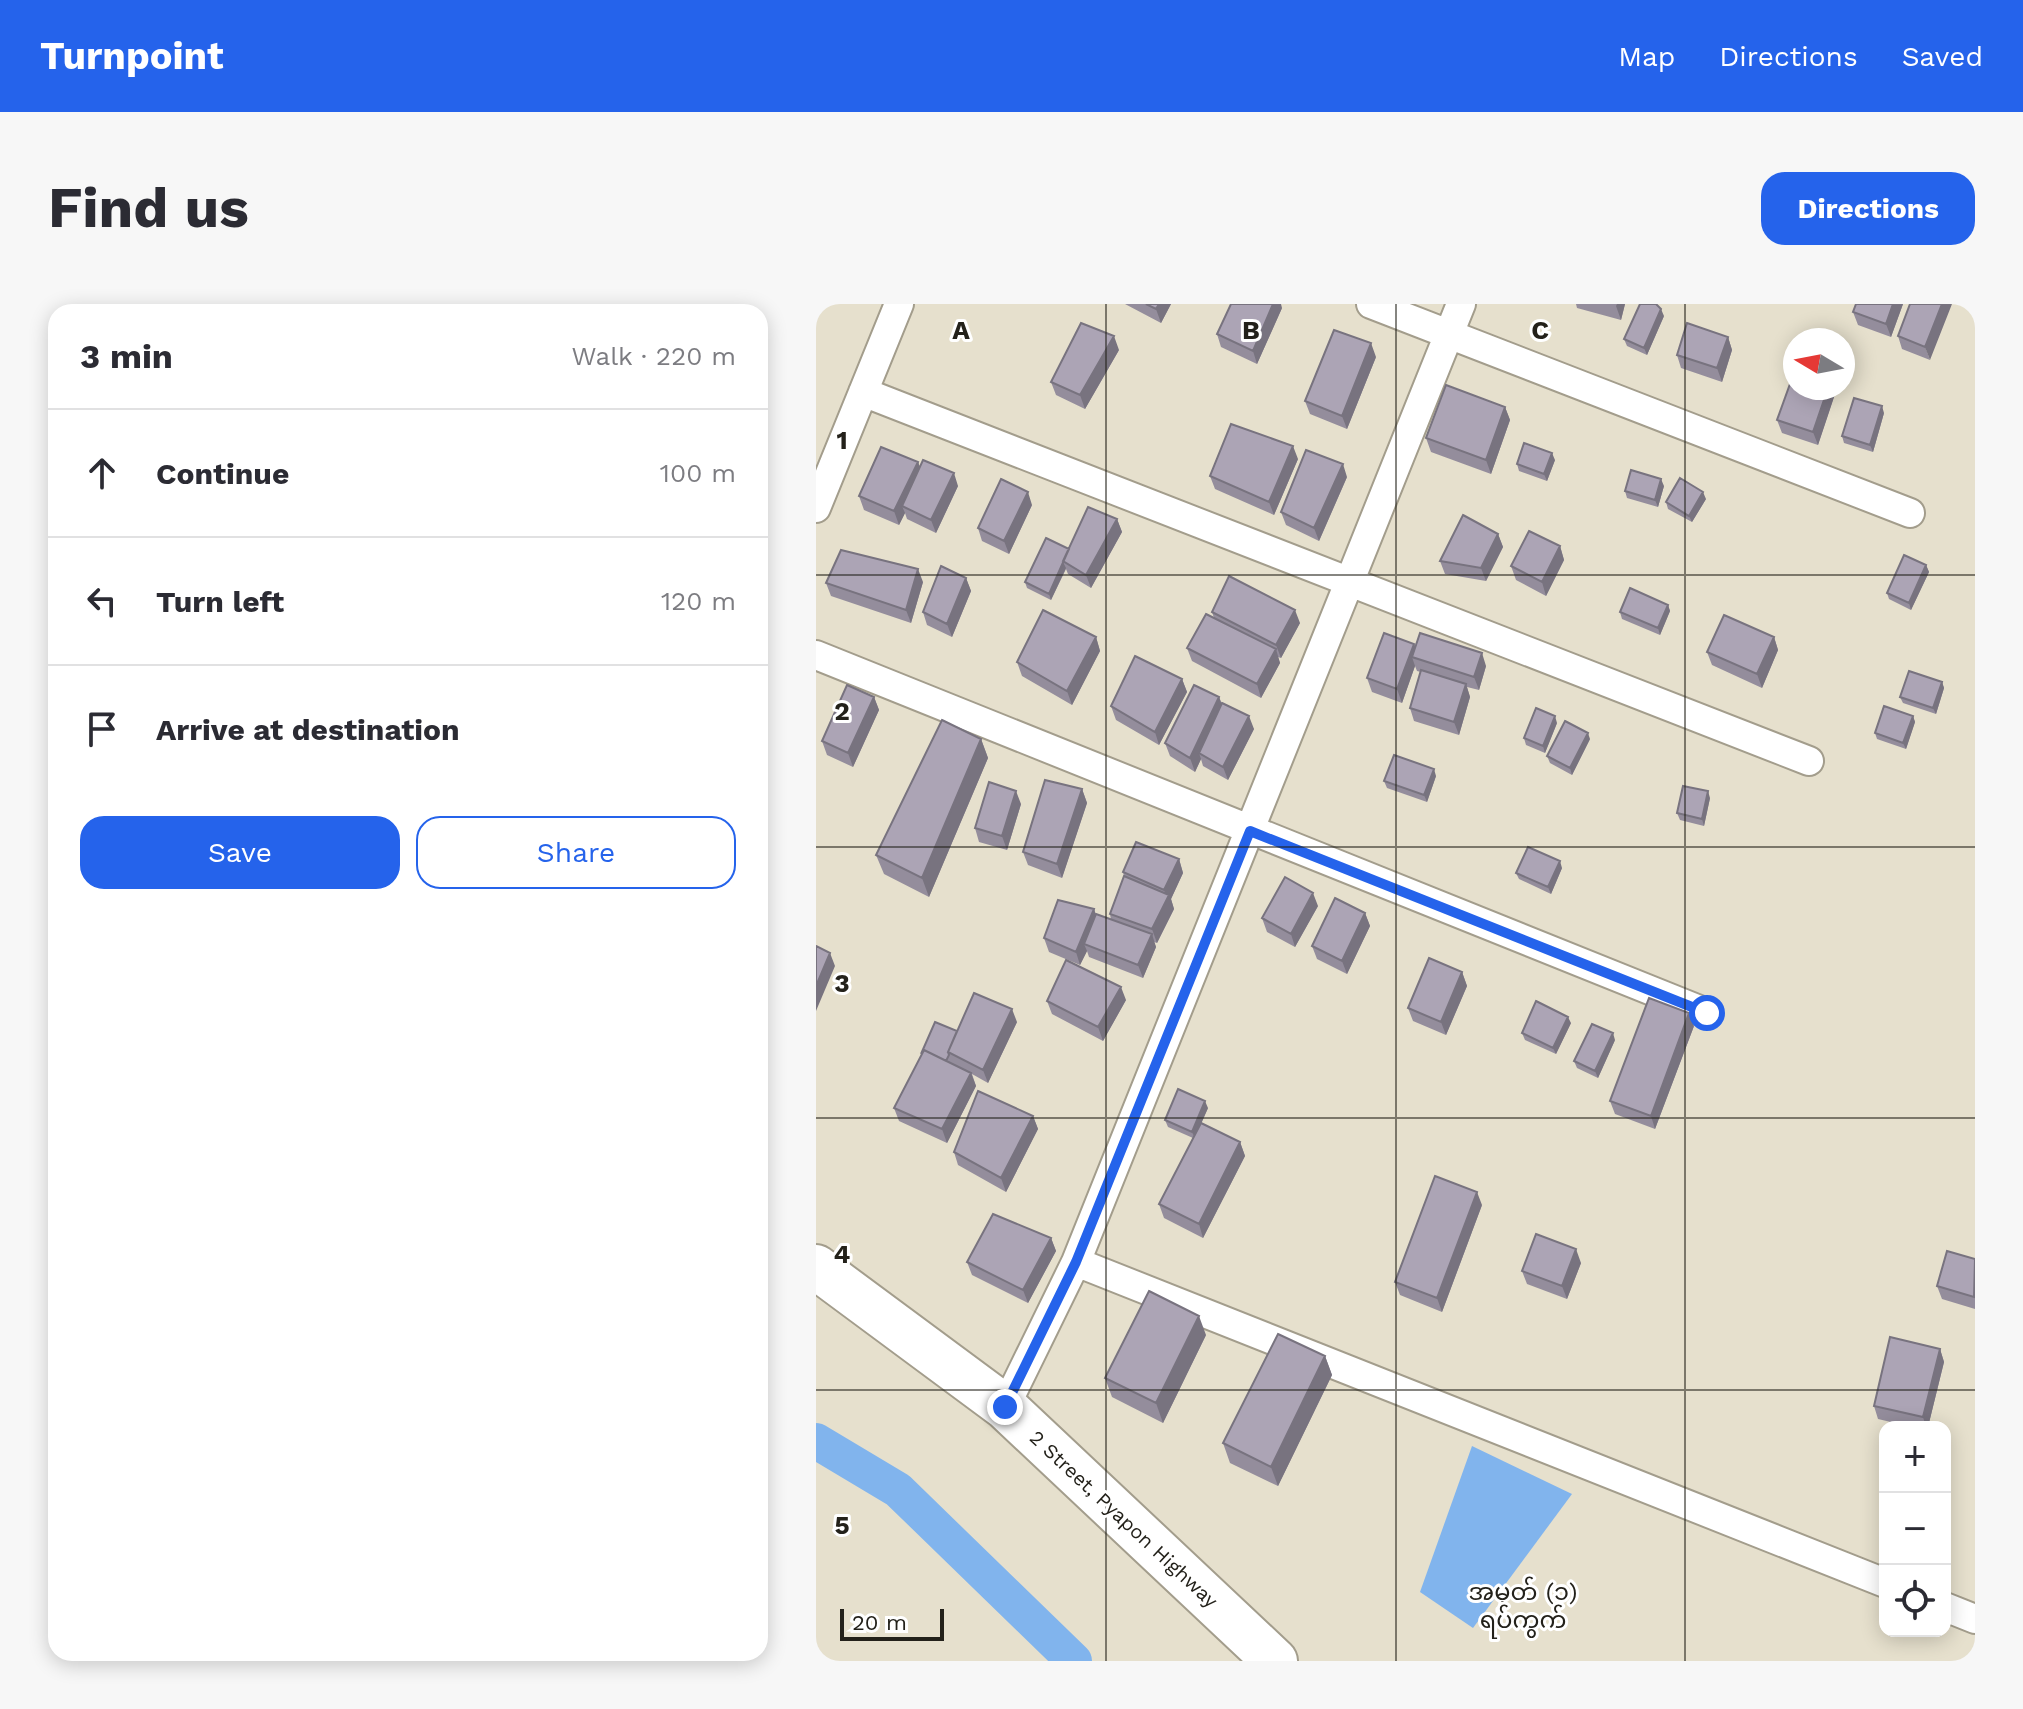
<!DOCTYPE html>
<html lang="en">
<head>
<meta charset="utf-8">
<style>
  :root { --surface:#fff; --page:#f7f7f7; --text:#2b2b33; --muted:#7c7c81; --line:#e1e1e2; --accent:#2563eb }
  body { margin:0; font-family:"Work Sans","Noto Sans Myanmar",sans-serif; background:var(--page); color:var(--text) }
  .controls { position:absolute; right:24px; bottom:24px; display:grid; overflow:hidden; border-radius:16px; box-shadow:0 4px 20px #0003 }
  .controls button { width:72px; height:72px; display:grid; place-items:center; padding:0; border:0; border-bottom:2px solid var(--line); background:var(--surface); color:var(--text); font:40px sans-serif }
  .compass { position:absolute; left:967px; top:24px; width:72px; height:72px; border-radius:50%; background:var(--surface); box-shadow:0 4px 20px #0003; rotate:280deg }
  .scale { position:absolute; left:24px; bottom:20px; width:104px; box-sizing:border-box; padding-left:8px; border:4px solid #23211a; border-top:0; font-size:22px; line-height:28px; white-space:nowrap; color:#23211a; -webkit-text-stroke:6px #fff; paint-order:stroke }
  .stop { position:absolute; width:24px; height:24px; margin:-18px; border:6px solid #2563eb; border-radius:50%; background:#fff }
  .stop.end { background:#2563eb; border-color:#fff; box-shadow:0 2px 8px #0008 }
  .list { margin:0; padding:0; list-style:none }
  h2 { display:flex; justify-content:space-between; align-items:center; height:104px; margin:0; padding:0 32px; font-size:34px }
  h2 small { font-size:26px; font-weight:400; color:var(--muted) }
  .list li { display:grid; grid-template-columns:52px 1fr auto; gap:24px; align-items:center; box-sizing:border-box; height:128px; padding:0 32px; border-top:2px solid var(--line) }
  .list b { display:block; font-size:30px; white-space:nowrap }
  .list em { font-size:26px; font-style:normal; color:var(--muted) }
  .actions { display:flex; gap:16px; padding:24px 32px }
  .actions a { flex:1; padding:18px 0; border:2px solid var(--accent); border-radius:24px; text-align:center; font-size:28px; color:var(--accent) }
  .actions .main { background:var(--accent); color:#fff }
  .icon { flex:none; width:44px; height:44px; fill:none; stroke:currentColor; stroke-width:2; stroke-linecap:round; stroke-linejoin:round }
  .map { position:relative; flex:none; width:1159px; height:1357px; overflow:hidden; border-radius:24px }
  header { display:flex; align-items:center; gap:48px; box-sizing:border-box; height:112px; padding:0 40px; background:var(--accent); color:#fff }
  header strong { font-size:38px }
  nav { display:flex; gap:44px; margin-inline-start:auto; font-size:28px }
  .intro { display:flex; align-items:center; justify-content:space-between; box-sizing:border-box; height:192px; padding:0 48px }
  h1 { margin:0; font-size:56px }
  .button { padding:20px 36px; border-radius:24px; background:var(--accent); color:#fff; font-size:28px; font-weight:700 }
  main { display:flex; gap:48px; padding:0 48px }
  aside { flex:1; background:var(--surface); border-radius:24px; box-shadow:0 4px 20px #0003 }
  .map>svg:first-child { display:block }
  .water { fill:#81b4ed }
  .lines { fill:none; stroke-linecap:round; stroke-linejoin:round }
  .canal { stroke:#81b4ed; stroke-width:36 }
  .street-casing { stroke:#a39d8c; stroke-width:32 }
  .primary-casing { stroke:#a39d8c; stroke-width:48 }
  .street { stroke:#fff; stroke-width:28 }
  .primary { stroke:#fff; stroke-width:44 }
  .wall { fill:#948d9c }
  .shaded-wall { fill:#78737f }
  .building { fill:#aca4b5; stroke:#78737f; stroke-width:2 }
  .route { stroke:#2563eb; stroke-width:10 }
  .grid { fill:none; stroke:#23211a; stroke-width:2; stroke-opacity:0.55 }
  .labels { text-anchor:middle; stroke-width:6; stroke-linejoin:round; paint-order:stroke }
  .street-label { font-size:20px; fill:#23211a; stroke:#fff }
  .quarter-label { font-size:24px; fill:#23211a; stroke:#fff }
  .grid-label { font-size:26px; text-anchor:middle; font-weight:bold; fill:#23211a; stroke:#fff; stroke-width:6; stroke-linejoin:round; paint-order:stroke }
</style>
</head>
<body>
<header>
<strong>Turnpoint</strong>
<nav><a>Map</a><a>Directions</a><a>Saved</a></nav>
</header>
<div class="intro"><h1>Find us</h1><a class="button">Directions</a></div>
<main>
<aside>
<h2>3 min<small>Walk · 220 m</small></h2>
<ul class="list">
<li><svg class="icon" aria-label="ahead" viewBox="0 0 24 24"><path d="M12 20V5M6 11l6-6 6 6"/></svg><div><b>Continue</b></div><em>100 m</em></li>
<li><svg class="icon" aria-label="left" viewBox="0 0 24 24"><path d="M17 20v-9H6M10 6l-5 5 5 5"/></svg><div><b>Turn left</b></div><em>120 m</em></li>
<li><svg class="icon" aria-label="arrive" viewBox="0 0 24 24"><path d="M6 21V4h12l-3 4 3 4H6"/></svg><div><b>Arrive at destination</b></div></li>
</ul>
<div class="actions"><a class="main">Save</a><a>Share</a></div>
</aside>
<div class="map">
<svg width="1159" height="1357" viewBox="0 0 1159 1357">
  <rect width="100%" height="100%" fill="#e6e0cd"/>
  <path class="water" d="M 656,1142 L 756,1190 L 657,1324 L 604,1288 Z"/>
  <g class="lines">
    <path class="canal" d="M 0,1137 L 82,1186 L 258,1357"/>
    <g class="street-casing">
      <path id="street" d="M 555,0 L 1094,209
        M 47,88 L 993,457
        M 0,204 L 83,0
        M 0,351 L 891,709
        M 260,958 L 1069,1279
        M 189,1103 L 260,958 L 645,0
        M 1129,1303 L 1159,1315"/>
    </g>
    <g class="primary-casing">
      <path id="primary" d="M 0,963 L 189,1103 L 459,1357"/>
    </g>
    <use href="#street" class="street"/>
    <use href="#primary" class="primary"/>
  </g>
  <path class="wall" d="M 309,0 L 355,0 L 345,19 Z
    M 760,0 L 809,0 L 805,16 L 761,4 Z
    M 1040,0 L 1087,0 L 1075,33 L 1042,21 L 1037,8 Z
    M 1094,0 L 1114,56 L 1086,45 L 1082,32 Z
    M 466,4 L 441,60 L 405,43 L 401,30 Z
    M 848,12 L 831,51 L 811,42 L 808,35 Z
    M 912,33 L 916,46 L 906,78 L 865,64 L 861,51 Z
    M 303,46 L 269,105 L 240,91 L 235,78 Z
    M 560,53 L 531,125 L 494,110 L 489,97 Z
    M 979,84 L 1021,84 L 1002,141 L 966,129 L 961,116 Z
    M 689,103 L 694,116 L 675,170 L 615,148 L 610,134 Z
    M 1068,109 L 1057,148 L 1028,139 L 1026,132 Z
    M 482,155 L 458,211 L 399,185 L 394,172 Z
    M 739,156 L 731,177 L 703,167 L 701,160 Z
    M 102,158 L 104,163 L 142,182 L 120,229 L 91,215 L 89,209 L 83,221 L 48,206 L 43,192 Z
    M 531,173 L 503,237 L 470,221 L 465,208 Z
    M 848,182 L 842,203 L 811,194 L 809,187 Z
    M 890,195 L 876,218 L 852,205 L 850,198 Z
    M 216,201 L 193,250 L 166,237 L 162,224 Z
    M 301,215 L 306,228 L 275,284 L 252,270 L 250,265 L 235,296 L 211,284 L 209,278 L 253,245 Z
    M 682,230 L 687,243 L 670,277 L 629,270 L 624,257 Z
    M 744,242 L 748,256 L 730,292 L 700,276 L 695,262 Z
    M 1110,261 L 1113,268 L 1095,306 L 1073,295 L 1071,289 Z
    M 150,274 L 155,287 L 136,333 L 111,321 L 107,308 Z
    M 107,278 L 95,319 L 15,292 L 10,279 Z
    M 852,301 L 854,307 L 844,331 L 806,315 L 804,308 Z
    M 396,308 L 484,319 L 465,354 L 462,353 L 464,359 L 445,394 L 376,357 L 371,344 L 398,314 Z
    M 280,333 L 284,347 L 256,401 L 206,372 L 201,358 Z
    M 958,333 L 962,346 L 946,384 L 896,361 L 891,348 Z
    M 598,340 L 599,343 L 670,362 L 663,386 L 651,383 L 654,393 L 643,431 L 598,417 L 594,404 L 605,368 L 601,367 L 599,362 L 586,399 L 556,388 L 551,374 Z
    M 366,375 L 371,388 L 343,441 L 300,416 L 295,402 Z
    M 1126,378 L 1128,384 L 1120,410 L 1087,399 L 1084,393 Z
    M 58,393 L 63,406 L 37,463 L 11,451 L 6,437 Z
    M 403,393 L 406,400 L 438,425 L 412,476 L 387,462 L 385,455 L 379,468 L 354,452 L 349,439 Z
    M 1097,412 L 1099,418 L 1090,445 L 1061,435 L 1059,429 Z
    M 741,419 L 729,449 L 710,441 L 708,434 Z
    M 165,435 L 172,454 L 113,593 L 68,570 L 60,551 Z
    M 774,435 L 756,471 L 734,459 L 731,452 Z
    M 620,472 L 611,498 L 571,484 L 568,477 Z
    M 266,485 L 271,499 L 246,574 L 212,561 L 207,548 Z
    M 894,494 L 888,522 L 864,516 L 861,509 Z
    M 205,500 L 191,546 L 163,538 L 159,524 Z
    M 363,555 L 367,569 L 355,595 L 358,605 L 341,639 L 338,638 L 340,643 L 327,674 L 273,653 L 271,647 L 264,661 L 233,648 L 228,634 L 278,605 L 280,611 L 295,616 L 294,610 L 308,572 L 307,568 Z
    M 746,564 L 735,590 L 703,575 L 700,569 Z
    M 502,602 L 479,643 L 451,628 L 446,614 Z
    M 549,609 L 554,622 L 531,670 L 501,655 L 496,642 Z
    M 646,668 L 651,682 L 630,731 L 597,717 L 592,704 Z
    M 310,696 L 287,737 L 236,710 L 231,697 Z
    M 201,718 L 172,779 L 156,770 L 160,782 L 131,839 L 83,817 L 78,804 L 141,727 Z
    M 755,719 L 740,750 L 709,736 L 706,729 Z
    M 878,722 L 839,825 L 799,810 L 794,797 Z
    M 799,736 L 782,774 L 761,764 L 758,757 Z
    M 392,804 L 385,819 L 424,838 L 429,852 L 387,934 L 348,914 L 343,900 L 377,834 L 352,823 L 349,816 Z
    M 217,812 L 222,825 L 190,888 L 142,861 L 138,848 Z
    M 666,901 L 626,1008 L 584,991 L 579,978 Z
    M 235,934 L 240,947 L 212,999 L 156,971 L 151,958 Z
    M 1159,955 L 1159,1005 L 1126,995 L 1121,982 Z
    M 765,959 L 751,995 L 711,980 L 706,967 Z
    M 390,1031 L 347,1119 L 296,1093 L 289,1074 Z
    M 1124,1045 L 1128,1058 L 1112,1123 L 1096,1123 L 1062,1115 L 1058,1102 Z
    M 509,1052 L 516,1071 L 462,1182 L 414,1159 L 407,1139 Z"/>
  <path class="shaded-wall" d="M 343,0 L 355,0 L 345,19 L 340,5 Z
    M 457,0 L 465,0 L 466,4 L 441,60 L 437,47 Z
    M 801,0 L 809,0 L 805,16 L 800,2 Z
    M 1077,0 L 1087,0 L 1075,33 L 1070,20 Z
    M 1126,0 L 1136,0 L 1114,56 L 1109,43 Z
    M 845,5 L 848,12 L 831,51 L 828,44 Z
    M 298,32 L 303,46 L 269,105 L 264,91 Z
    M 912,33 L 916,46 L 906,78 L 901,64 Z
    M 555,39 L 560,53 L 531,125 L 526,112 Z
    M 1012,84 L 1021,84 L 1002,141 L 997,128 Z
    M 1066,102 L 1068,109 L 1057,148 L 1054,141 Z
    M 689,103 L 694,116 L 675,170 L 670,156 Z
    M 477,142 L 482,155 L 458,211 L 453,198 Z
    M 736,149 L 739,156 L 731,177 L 728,170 Z
    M 102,158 L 107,172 L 86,202 L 89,209 L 83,221 L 78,207 Z
    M 527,160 L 531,173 L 503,237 L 498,224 Z
    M 138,169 L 142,182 L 120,229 L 115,216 Z
    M 845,175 L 848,182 L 842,203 L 839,196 Z
    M 212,188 L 216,201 L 193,250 L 188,237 Z
    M 887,188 L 890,195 L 876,218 L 873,212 Z
    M 301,215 L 306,228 L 275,284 L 270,271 Z
    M 682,230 L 687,243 L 670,277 L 665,264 Z
    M 744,242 L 748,256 L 730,292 L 726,278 Z
    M 247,258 L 250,264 L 235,296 L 233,290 Z
    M 1110,261 L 1113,268 L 1095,306 L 1093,299 Z
    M 102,265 L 107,278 L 95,319 L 90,306 Z
    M 150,274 L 155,287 L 136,333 L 131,320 Z
    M 852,301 L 854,307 L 844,331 L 842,324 Z
    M 479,306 L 484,319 L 465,354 L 460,341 Z
    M 280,333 L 284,347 L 256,401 L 251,387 Z
    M 958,333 L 962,346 L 946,384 L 941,370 Z
    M 598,340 L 603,353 L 596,353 L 599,362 L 586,399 L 581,385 Z
    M 460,345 L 464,359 L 445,394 L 441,380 Z
    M 666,349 L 670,362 L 663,386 L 658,373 Z
    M 366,375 L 371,388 L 343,441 L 339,428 Z
    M 1126,378 L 1128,384 L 1120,410 L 1117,404 Z
    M 650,380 L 654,393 L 643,431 L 638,418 Z
    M 58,393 L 63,406 L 37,463 L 32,449 Z
    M 403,393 L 408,407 L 383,449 L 385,455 L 379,468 L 374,454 Z
    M 433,412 L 438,425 L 412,476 L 407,463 Z
    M 739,412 L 741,419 L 729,449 L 727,442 Z
    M 1097,412 L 1099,418 L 1090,445 L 1087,439 Z
    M 772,429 L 774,435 L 756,471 L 754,464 Z
    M 165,435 L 172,454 L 113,593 L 106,574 Z
    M 618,465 L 620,472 L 611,498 L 608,491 Z
    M 266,485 L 271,499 L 246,574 L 241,560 Z
    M 200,487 L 205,500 L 191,546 L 186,532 Z
    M 892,487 L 894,494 L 888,522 L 886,515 Z
    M 363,555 L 367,569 L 355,595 L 358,605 L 341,639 L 336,625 L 351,595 L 348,586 Z
    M 744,557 L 746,564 L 735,590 L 732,583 Z
    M 497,589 L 502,602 L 479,643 L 475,630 Z
    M 278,605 L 282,618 L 268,640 L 271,647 L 264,661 L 260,648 Z
    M 549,609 L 554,622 L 531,670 L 526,657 Z
    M 336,630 L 340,643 L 327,674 L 322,661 Z
    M 14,649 L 19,662 L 0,707 L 0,682 Z
    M 646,668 L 651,682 L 630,731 L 625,718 Z
    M 305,683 L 310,696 L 287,737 L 282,723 Z
    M 196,705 L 201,718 L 172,779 L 167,766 Z
    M 873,709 L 878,722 L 839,825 L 835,812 Z
    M 752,713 L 755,719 L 740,750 L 737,744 Z
    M 797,729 L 799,736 L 782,774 L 779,767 Z
    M 155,769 L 160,782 L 131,839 L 126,825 Z
    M 389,797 L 392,804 L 379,834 L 376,828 Z
    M 217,812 L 222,825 L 190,888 L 185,874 Z
    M 424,838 L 429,852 L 387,934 L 383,920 Z
    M 661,888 L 666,901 L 626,1008 L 621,994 Z
    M 235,934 L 240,947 L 212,999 L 207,986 Z
    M 760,945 L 765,959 L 751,995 L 746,982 Z
    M 383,1012 L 390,1031 L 347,1119 L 340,1099 Z
    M 1124,1045 L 1128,1058 L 1112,1123 L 1110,1123 L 1107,1113 Z
    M 509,1052 L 516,1071 L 462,1182 L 455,1163 Z"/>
  <path class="building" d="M 330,0 L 343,0 L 340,5 Z
    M 415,0 L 457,0 L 437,47 L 401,30 Z
    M 824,0 L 840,0 L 845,5 L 828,44 L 808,35 Z
    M 1040,0 L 1077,0 L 1070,20 L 1037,8 Z
    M 1094,0 L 1126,0 L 1109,43 L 1082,32 Z
    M 265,19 L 298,32 L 264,91 L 235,78 Z
    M 871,19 L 912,33 L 901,64 L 861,51 Z
    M 518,26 L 555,39 L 526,112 L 489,97 Z
    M 979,66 L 979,84 L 1012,84 L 997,128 L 961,116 Z
    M 630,81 L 689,103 L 670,156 L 610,134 Z
    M 1038,94 L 1066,102 L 1054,141 L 1026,132 Z
    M 415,120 L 477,142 L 453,198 L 394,172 Z
    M 708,139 L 736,149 L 728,170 L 701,160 Z
    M 65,143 L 102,158 L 78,207 L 43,192 Z
    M 490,146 L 527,160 L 498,224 L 465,208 Z
    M 107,156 L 138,169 L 115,216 L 86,202 Z
    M 815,166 L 845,175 L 839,196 L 809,187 Z
    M 864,174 L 887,188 L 873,212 L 850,198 Z
    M 185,175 L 212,188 L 188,237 L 162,224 Z
    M 272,203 L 301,215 L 270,271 L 247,257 Z
    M 647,211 L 682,230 L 665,264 L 624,257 Z
    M 713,227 L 744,242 L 726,278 L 695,262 Z
    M 230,234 L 253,245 L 233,290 L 209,278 Z
    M 25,246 L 102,265 L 90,306 L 10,279 Z
    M 1088,251 L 1110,261 L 1093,299 L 1071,289 Z
    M 125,262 L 150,274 L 131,320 L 107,308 Z
    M 413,272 L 479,306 L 460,341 L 396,308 Z
    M 814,284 L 852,301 L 842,324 L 804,308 Z
    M 227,306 L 280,333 L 251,387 L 201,358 Z
    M 390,310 L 460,345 L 441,380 L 371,344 Z
    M 908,311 L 958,333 L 941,370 L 891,348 Z
    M 568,329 L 598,340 L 581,385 L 551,374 Z
    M 604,329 L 666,349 L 658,373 L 596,353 Z
    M 319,352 L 366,375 L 339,428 L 295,402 Z
    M 605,366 L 650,380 L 638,418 L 594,404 Z
    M 1093,367 L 1126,378 L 1117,404 L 1084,393 Z
    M 31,381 L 58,393 L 32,449 L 6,437 Z
    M 378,381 L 403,393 L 374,454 L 349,439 Z
    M 406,399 L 433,412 L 407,463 L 383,449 Z
    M 1068,402 L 1097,412 L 1087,439 L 1059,429 Z
    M 720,404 L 739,412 L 727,442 L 708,434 Z
    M 126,416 L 165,435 L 106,574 L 60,551 Z
    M 749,417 L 772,429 L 754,464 L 731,452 Z
    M 578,451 L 618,465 L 608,491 L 568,477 Z
    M 229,476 L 266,485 L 241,560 L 207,548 Z
    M 173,478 L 200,487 L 186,532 L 159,524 Z
    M 867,482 L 892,487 L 886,515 L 861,509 Z
    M 320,538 L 363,555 L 348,586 L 307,568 Z
    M 712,543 L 744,557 L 732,583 L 700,569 Z
    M 308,572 L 353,591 L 336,625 L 294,610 Z
    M 469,573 L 497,589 L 475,630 L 446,614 Z
    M 519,594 L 549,609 L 526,657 L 496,642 Z
    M 242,596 L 278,605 L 260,648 L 228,634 Z
    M 280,610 L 336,630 L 322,661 L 268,640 Z
    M 0,642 L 14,649 L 0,682 Z
    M 613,654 L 646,668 L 625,718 L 592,704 Z
    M 250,656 L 305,683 L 282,723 L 231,697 Z
    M 158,689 L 196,705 L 167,766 L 132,748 Z
    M 833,694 L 873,709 L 835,812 L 794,797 Z
    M 720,697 L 752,713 L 737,744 L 706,729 Z
    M 119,718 L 141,727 L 132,748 L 133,751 L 130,757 L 108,746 L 105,750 Z
    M 776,720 L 797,729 L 779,767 L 758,757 Z
    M 108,746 L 155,769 L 126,825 L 78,804 Z
    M 362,785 L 389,797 L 376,828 L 349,816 Z
    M 162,787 L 217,812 L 185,874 L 138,848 Z
    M 385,819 L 424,838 L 383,920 L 343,900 Z
    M 619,872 L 661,888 L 621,994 L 579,978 Z
    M 177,910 L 235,934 L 207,986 L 151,958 Z
    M 720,930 L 760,945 L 746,982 L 706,967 Z
    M 1131,947 L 1159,955 L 1158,993 L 1121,982 Z
    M 333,987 L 383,1012 L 340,1099 L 289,1074 Z
    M 462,1030 L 509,1052 L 455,1163 L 407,1139 Z
    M 1074,1033 L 1124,1045 L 1107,1113 L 1058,1102 Z"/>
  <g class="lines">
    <path class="route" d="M 189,1103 L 260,958 L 434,527 L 891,709"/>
  </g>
  <path class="grid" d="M 290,0 L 290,1357M 580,0 L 580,1357M 869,0 L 869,1357M 0,271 L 1159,271M 0,543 L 1159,543M 0,814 L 1159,814M 0,1086 L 1159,1086"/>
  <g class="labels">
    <g class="street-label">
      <text transform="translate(308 1215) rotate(43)" y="7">2 Street, Pyapon Highway</text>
    </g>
    <g class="quarter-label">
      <text x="707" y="1296">အမှတ် (၁)<tspan x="707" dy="28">ရပ်ကွက်</tspan></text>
    </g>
  </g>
  <g class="grid-label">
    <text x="145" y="35">A</text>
    <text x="435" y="35">B</text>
    <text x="724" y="35">C</text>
    <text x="26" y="145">1</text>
    <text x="26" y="416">2</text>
    <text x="26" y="688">3</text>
    <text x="26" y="959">4</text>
    <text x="26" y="1230">5</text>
  </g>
</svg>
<div class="controls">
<button>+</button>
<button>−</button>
<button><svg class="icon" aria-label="locate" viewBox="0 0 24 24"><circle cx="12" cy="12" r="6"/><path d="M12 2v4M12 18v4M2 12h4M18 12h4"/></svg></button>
</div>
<svg class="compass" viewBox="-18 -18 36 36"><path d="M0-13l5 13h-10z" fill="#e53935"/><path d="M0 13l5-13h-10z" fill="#7c7c81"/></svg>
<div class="scale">20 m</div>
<div class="stop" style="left:891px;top:709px"></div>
<div class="stop end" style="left:189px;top:1103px"></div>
</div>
</main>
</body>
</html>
